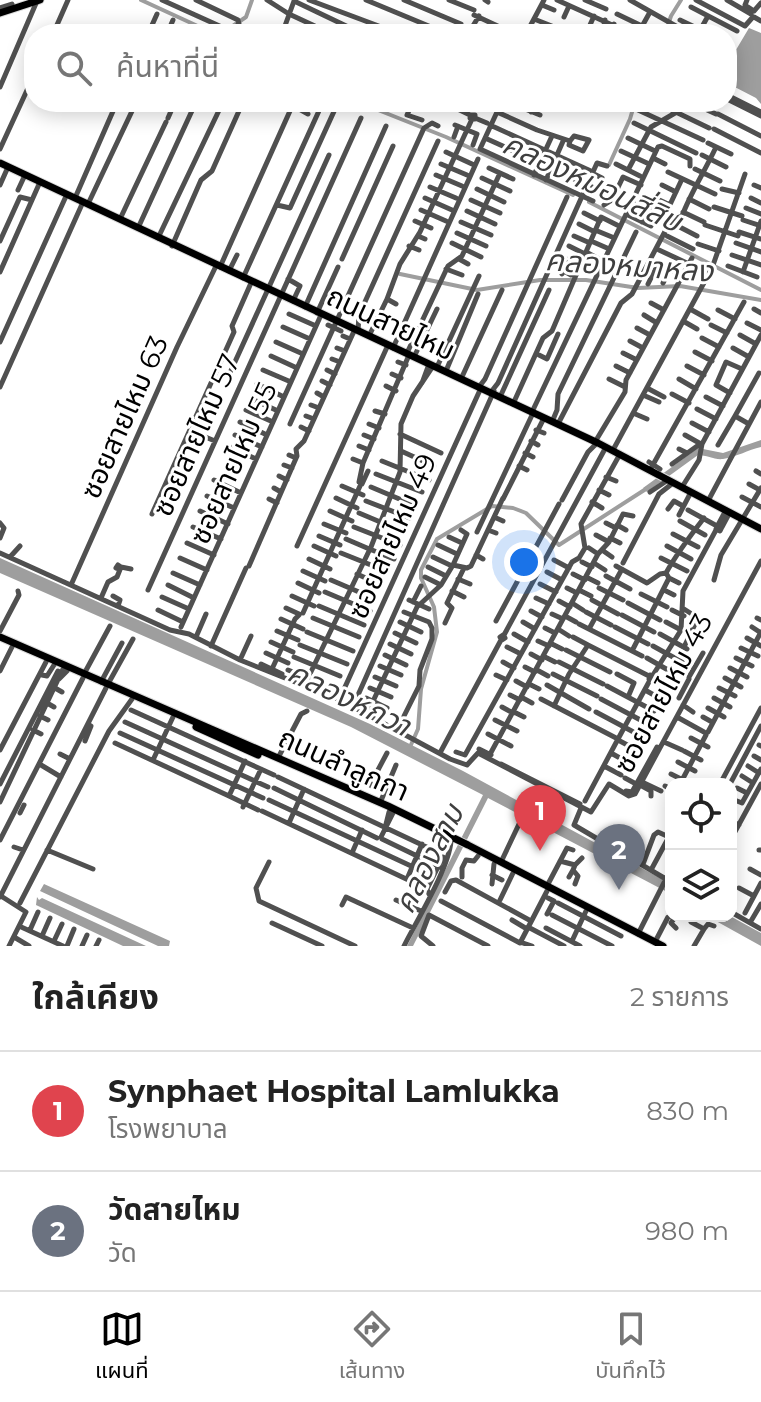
<!DOCTYPE html>
<html lang="th">
<head>
<meta charset="utf-8">
<style>
  :root { --surface:#fff; --page:#f6f6f6; --text:#222; --muted:#767676; --line:#e0e0e0; --accent:#000 }
  body { margin:0; font-family:Montserrat,"Noto Sans Thai",sans-serif; background:var(--page); color:var(--text) }
  .controls { position:absolute; right:24px; bottom:24px; display:grid; overflow:hidden; border-radius:16px; box-shadow:0 4px 20px #0003 }
  .controls button { width:72px; height:72px; display:grid; place-items:center; padding:0; border:0; border-bottom:2px solid var(--line); background:var(--surface); color:var(--text); font:40px sans-serif }
  .you { position:absolute; left:524px; top:562px; width:28px; height:28px; margin:-20px; border:6px solid #fff; border-radius:50%; background:#1a73e8; box-shadow:0 0 0 12px #1a73e833 }
  .badge { display:grid; place-items:center; width:52px; height:52px; border-radius:50%; background:var(--accent); color:#fff; font-size:26px; font-weight:700 }
  .pin { position:absolute; translate:-50% -66px; filter:drop-shadow(0 2px 4px #0008) }
  .pin::after { content:''; position:absolute; top:42px; width:28px; height:24px; background:inherit; clip-path:polygon(0 0,100% 0,50% 100%) }
  .list { margin:0; padding:0; list-style:none }
  h2 { display:flex; justify-content:space-between; align-items:center; height:104px; margin:0; padding:0 32px; font-size:34px }
  h2 small { font-size:26px; font-weight:400; color:var(--muted) }
  .list li { display:grid; grid-template-columns:52px 1fr auto; gap:24px; align-items:center; box-sizing:border-box; height:120px; padding:0 32px; border-top:2px solid var(--line) }
  .list b { display:block; font-size:30px; white-space:nowrap }
  .list p { margin:0; font-size:26px; white-space:nowrap; color:var(--muted) }
  .list em { font-size:26px; font-style:normal; color:var(--muted) }
  .icon { flex:none; width:44px; height:44px; fill:none; stroke:currentColor; stroke-width:2; stroke-linecap:round; stroke-linejoin:round }
  .map { position:relative; flex:none; width:761px; height:946px; overflow:hidden }
  .search { position:absolute; background:var(--surface); box-shadow:0 4px 20px #0003; left:24px; right:24px; top:24px; height:88px; display:flex; align-items:center; gap:20px; box-sizing:border-box; padding:0 28px; border-radius:32px; color:var(--muted); font-size:30px }
  .sheet { height:344px; background:var(--surface) }
  nav { display:flex; justify-content:space-around; align-items:center; box-sizing:border-box; height:112px; border-top:2px solid var(--line); background:var(--surface); font-size:22px; color:var(--muted) }
  nav a { display:grid; justify-items:center; gap:4px }
  nav .on { color:var(--accent) }
  .map>svg:first-child { display:block }
  .water { fill:#9e9e9e }
  .lines { fill:none; stroke-linecap:round; stroke-linejoin:round }
  .canal { stroke:#9e9e9e; stroke-width:4 }
  .major-casing { stroke:#dbdbdb; stroke-width:9 }
  .minor { stroke:#505050; stroke-width:5 }
  .major { stroke:#000; stroke-width:7 }
  .labels { text-anchor:middle; stroke-width:6; stroke-linejoin:round; paint-order:stroke }
  .street-label { font-size:28px; fill:#000; stroke:#fff }
  .water-label { font-size:30px; font-style:italic; fill:#3f3f3f; stroke:#fff }
</style>
</head>
<body>
<div class="map">
<svg width="761" height="946" viewBox="0 0 761 946">
  <rect width="100%" height="100%" fill="#fff"/>
  <path class="water" d="M 749,28 L 761,33 L 761,104 L 756,98 L 727,83 L 727,65 Z
    M 761,440 L 761,447 C 748,450 736,457 723,459 C 714,460 707,455 698,455 L 647,492 L 643,488 L 698,448 L 723,453 Z
    M 0,558 L 370,724 L 463,771 L 671,884 L 671,894 L 488,798 L 413,946 L 407,946 L 483,795 L 351,727 L 0,573 Z
    M 44,884 L 170,941 L 169,946 L 158,946 L 40,891 Z
    M 37,897 L 39,900 L 42,898 L 146,946 L 123,946 L 36,905 Z
    M 707,916 L 730,916 L 761,933 L 761,946 Z"/>
  <g class="lines">
    <path class="canal" d="M 141,0 L 215,34
      M 221,34 L 246,17 L 252,0
      M 665,34 L 671,16 L 681,0
      M 358,102 L 446,137 L 573,195
      M 609,165 L 630,119 L 635,102
      M 589,202 L 761,290
      M 400,274 L 477,290 L 540,280 L 586,280 L 638,288 L 680,286 L 761,300
      M 410,747 L 418,729 L 421,689 L 437,632 L 434,607 L 421,578 L 421,570 L 437,539 L 492,506 L 513,508 L 526,513 L 559,545 L 649,487"/>
    <g class="major-casing">
      <path id="major" d="M 0,13 L 40,0
        M 0,163 L 598,443 L 761,529
        M 0,637 L 388,806 L 468,845 L 663,946
        M 196,727 L 258,755"/>
    </g>
    <path class="minor" d="M 162,0 L 224,28
      M 196,0 L 238,20 L 239,24 L 227,34
      M 267,0 L 289,14 L 332,34
      M 309,0 L 384,28
      M 366,0 L 448,34
      M 404,0 L 461,24
      M 449,0 L 474,10
      M 485,0 L 488,2
      M 557,0 L 632,34
      M 585,0 L 606,9
      M 630,0 L 690,34
      M 696,0 L 745,26 L 752,18
      M 727,0 L 751,14
      M 747,0 L 745,5 L 754,11 L 761,3
      M 294,1 L 363,34
      M 542,5 L 554,10
      M 691,7 L 737,31
      M 0,8 L 12,4
      M 617,14 L 642,26
      M 474,15 L 515,34
      M 564,17 L 569,6
      M 754,17 L 761,21
      M 534,19 L 572,34
      M 680,20 L 701,30
      M 682,26 L 698,34 L 708,16
      M 284,27 L 299,34
      M 385,27 L 389,28 L 387,32 L 384,31 Z
      M 529,29 L 541,34
      M 602,33 L 605,20
      M 679,33 L 681,34
      M 53,34 L 68,0
      M 148,34 L 157,14
      M 167,34 L 173,20
      M 282,34 L 294,1
      M 468,34 L 479,16
      M 482,34 L 484,30 L 491,34
      M 526,34 L 544,0
      M 586,34 L 594,16
      M 610,34 L 614,24
      M 645,34 L 640,30 L 650,12
      M 0,87 L 37,1
      M 727,95 L 761,112
      M 727,99 L 761,116
      M 375,102 L 387,108
      M 413,102 L 407,115 L 422,120
      M 443,102 L 470,115
      M 476,102 L 493,109
      M 508,102 L 540,115
      M 545,102 L 547,103
      M 655,102 L 709,128
      M 412,103 L 426,108
      M 692,103 L 716,114
      M 292,105 L 308,114
      M 638,110 L 703,140
      M 531,112 L 536,102
      M 718,114 L 761,136
      M 471,115 L 475,115 L 475,119 L 470,118 Z
      M 168,118 L 175,102
      M 475,118 L 487,123
      M 634,123 L 696,153
      M 455,125 L 477,134 L 473,145
      M 490,125 L 593,172
      M 714,129 L 761,153
      M 454,137 L 458,126
      M 485,138 L 540,163
      M 628,138 L 653,150
      M 570,141 L 569,145 L 583,151 L 589,140 L 574,136 L 570,141 L 537,130 L 497,112 L 480,149 L 593,201
      M 708,143 L 731,154
      M 0,149 L 34,75
      M 621,151 L 647,163
      M 446,152 L 472,164
      M 702,155 L 726,167
      M 653,158 L 665,164
      M 441,164 L 467,175
      M 616,164 L 640,176
      M 489,168 L 513,179
      M 551,169 L 599,190
      M 695,169 L 720,181
      M 628,170 L 651,127 L 694,102
      M 668,172 L 715,194
      M 592,173 L 602,178
      M 436,175 L 462,186
      M 534,175 L 552,136
      M 482,178 L 510,191
      M 546,180 L 564,139
      M 0,185 L 8,167
      M 662,185 L 676,192
      M 754,185 L 761,188
      M 430,187 L 456,198
      M 477,189 L 504,202
      M 722,189 L 739,193
      M 18,190 L 25,175
      M 75,198 L 117,102
      M 425,198 L 452,210
      M 751,198 L 761,203
      M 689,199 L 709,209
      M 471,200 L 500,213
      M 635,203 L 657,213
      M 88,204 L 133,109 L 138,107 L 136,102
      M 277,205 L 290,208 L 336,107 L 329,102
      M 604,205 L 612,200 L 623,177 L 641,185
      M 714,207 L 742,216
      M 746,208 L 761,214
      M 421,210 L 446,221
      M 467,211 L 495,224
      M 683,212 L 704,222
      M 584,213 L 600,221
      M 628,215 L 651,226
      M 120,219 L 166,122
      M 671,220 L 667,211 L 682,179
      M 743,220 L 761,226
      M 415,221 L 431,228
      M 461,222 L 491,235
      M 642,222 L 655,198 L 670,205
      M 670,222 L 697,236
      M 579,224 L 595,232
      M 705,225 L 738,236
      M 138,228 L 196,102
      M 595,230 L 612,237
      M 739,232 L 761,239
      M 457,233 L 486,246
      M 418,236 L 425,239
      M 574,236 L 590,243
      M 667,236 L 693,249
      M 158,238 L 223,102
      M 0,241 L 20,197 L 32,200
      M 591,241 L 607,248
      M 452,243 L 481,257
      M 736,243 L 761,252
      M 698,244 L 719,251
      M 172,246 L 201,180 L 212,171 L 243,102
      M 409,246 L 419,250
      M 569,246 L 585,254
      M 659,250 L 689,264
      M 586,252 L 601,260
      M 732,255 L 761,265
      M 564,258 L 580,265
      M 342,259 L 393,146
      M 459,259 L 468,264
      M 652,261 L 682,275
      M 728,266 L 757,277
      M 220,267 L 294,102
      M 446,269 L 462,275
      M 229,271 L 237,255
      M 564,271 L 571,275
      M 0,272 L 40,182
      M 743,272 L 761,221
      M 562,274 L 569,260
      M 243,278 L 323,102
      M 288,279 L 300,286 L 293,301
      M 663,283 L 670,270
      M 648,284 L 658,264
      M 387,299 L 396,304
      M 651,303 L 664,310
      M 305,307 L 386,126
      M 690,309 L 708,319
      M 754,309 L 761,313
      M 718,310 L 735,319
      M 317,313 L 338,267
      M 289,314 L 316,326
      M 644,315 L 657,323
      M 683,321 L 697,329
      M 747,323 L 761,330
      M 328,325 L 341,331
      M 711,325 L 727,333
      M 283,327 L 310,339
      M 637,328 L 650,335
      M 358,331 L 359,315 L 438,141
      M 740,335 L 756,344
      M 343,336 L 350,339
      M 369,336 L 387,299 L 400,264 L 420,232 L 472,119
      M 702,338 L 719,347
      M 630,341 L 643,348
      M 0,342 L 67,194
      M 276,342 L 303,354
      M 337,348 L 345,351
      M 393,348 L 478,159
      M 733,348 L 749,357
      M 695,352 L 712,361
      M 407,353 L 448,266 L 462,256 L 500,173
      M 623,353 L 637,360
      M 539,355 L 547,359 L 558,334
      M 271,356 L 297,368
      M 414,357 L 437,309
      M 332,359 L 340,362
      M 398,362 L 406,365
      M 616,366 L 630,373
      M 687,366 L 704,375
      M 437,367 L 479,276
      M 263,370 L 291,382
      M 327,370 L 335,374
      M 446,371 L 478,294
      M 392,374 L 401,378
      M 229,375 L 329,155
      M 461,379 L 502,290
      M 485,379 L 567,197
      M 609,379 L 625,387
      M 679,379 L 696,389
      M 322,381 L 330,385
      M 422,383 L 429,364
      M 257,384 L 284,397
      M 386,386 L 396,391
      M 0,387 L 83,202
      M 647,388 L 664,397
      M 491,392 L 498,383 L 597,163 L 607,166
      M 317,393 L 324,397
      M 730,393 L 716,385 L 726,362 L 742,369
      M 672,394 L 689,403
      M 643,395 L 659,402
      M 500,397 L 549,290
      M 706,397 L 723,406
      M 252,399 L 278,411
      M 513,404 L 543,338 L 552,331 L 601,217 L 617,225
      M 311,405 L 319,408
      M 697,409 L 716,419
      M 246,410 L 273,422
      M 375,411 L 385,414
      M 532,412 L 658,147 L 662,146 L 690,159 L 690,166
      M 633,413 L 647,419
      M 306,416 L 314,419
      M 240,422 L 267,435
      M 552,422 L 557,410 L 558,394 L 636,232
      M 692,423 L 709,432
      M 290,424 L 424,128 L 432,123 L 438,126
      M 369,424 L 379,428
      M 558,424 L 621,303 L 632,294 L 671,220 L 682,216 C 691,192 705,171 716,147
      M 749,424 L 735,416 L 759,373
      M 301,427 L 309,431
      M 536,430 L 544,433
      M 198,434 L 215,441
      M 400,434 L 441,453
      M 235,435 L 262,447
      M 364,435 L 374,439
      M 685,435 L 701,444
      M 531,441 L 538,445
      M 595,442 L 625,392 L 626,380 L 692,258
      M 718,445 L 735,416
      M 359,446 L 369,450
      M 230,447 L 256,459
      M 679,449 L 687,453
      M 613,450 L 712,268 L 745,174
      M 401,451 L 434,466
      M 525,453 L 533,457
      M 289,455 L 296,458
      M 353,459 L 363,463
      M 382,461 L 429,480
      M 649,462 L 660,469
      M 672,464 L 700,444
      M 284,465 L 292,468
      M 519,466 L 527,470
      M 650,470 L 744,302
      M 756,471 L 761,474
      M 376,474 L 422,492
      M 279,476 L 287,480
      M 606,477 L 616,481
      M 214,480 L 241,493
      M 359,482 L 363,463 L 409,355
      M 362,484 L 368,471
      M 749,484 L 760,490
      M 342,486 L 363,495
      M 371,487 L 416,506
      M 682,487 L 699,460 L 702,444 L 761,335
      M 274,488 L 281,492
      M 599,490 L 609,495
      M 650,492 L 668,480
      M 207,496 L 234,508
      M 742,497 L 761,507
      M 336,498 L 357,508
      M 269,499 L 277,503
      M 503,499 L 544,418
      M 562,500 L 588,452 L 597,443
      M 366,501 L 410,518
      M 708,501 L 761,402
      M 592,502 L 602,508
      M 668,509 L 674,501 L 683,506
      M 688,510 L 717,526
      M 200,511 L 228,524
      M 330,511 L 352,521
      M 359,513 L 404,532
      M 152,514 L 234,332 L 232,326 L 251,283
      M 679,515 L 691,492
      M 494,517 L 503,521
      M 680,521 L 705,535
      M 0,523 L 4,528 L 0,538
      M 606,523 L 616,528
      M 324,524 L 346,533
      M 617,525 L 626,530
      M 718,525 L 726,510
      M 193,527 L 221,539
      M 354,527 L 400,545
      M 722,527 L 720,531 L 716,529 L 718,525 L 722,527 L 730,512
      M 488,530 L 496,533
      M 477,532 L 533,413
      M 673,534 L 698,547
      M 596,535 L 609,542
      M 319,536 L 340,545
      M 449,537 L 462,543
      M 610,538 L 620,543
      M 346,539 L 367,548
      M 187,543 L 214,555
      M 438,545 L 457,554
      M 297,546 L 388,345
      M 314,546 L 336,556
      M 667,546 L 691,559
      M 371,547 L 400,472 L 401,424 L 413,396 L 433,366
      M 589,548 L 598,554
      M 372,550 L 394,559
      M 602,550 L 612,557
      M 0,553 L 170,630 L 189,634 L 240,660 L 340,700 L 450,759 L 467,765 L 478,753 L 591,812 L 609,784 L 629,796 L 635,794 L 761,561
      M 341,553 L 386,571
      M 476,555 L 483,559
      M 10,557 L 20,546
      M 433,557 L 452,566
      M 180,558 L 207,570
      M 661,558 L 687,571
      M 309,559 L 330,569
      M 554,560 L 569,568
      M 582,562 L 592,567
      M 594,563 L 605,570
      M 623,563 L 659,494 L 673,483
      M 453,565 L 467,534 L 461,530
      M 249,566 L 297,456 L 296,449 L 304,441 L 355,329
      M 616,566 L 647,583 L 660,574 L 666,573
      M 121,567 L 131,569
      M 428,567 L 446,576
      M 303,571 L 325,581
      M 547,572 L 562,580
      M 173,573 L 200,585
      M 357,574 L 381,585
      M 573,574 L 585,580
      M 606,576 L 630,589
      M 425,577 L 441,585
      M 586,577 L 598,583
      M 669,578 L 679,583
      M 458,579 L 470,584
      M 331,580 L 373,598
      M 714,580 L 721,555 L 761,488
      M 298,583 L 319,593
      M 540,584 L 556,592
      M 71,585 L 177,347 L 216,266
      M 168,585 L 194,598
      M 567,588 L 577,593
      M 599,588 L 623,600
      M 148,590 L 361,118
      M 579,590 L 591,596
      M 664,590 L 674,595
      M 452,591 L 464,597
      M 325,592 L 370,611
      M 641,594 L 667,607
      M 113,596 L 120,600 L 118,606
      M 292,596 L 314,606
      M 162,597 L 189,609
      M 101,598 L 108,582 L 117,577 L 121,567 L 118,565 L 116,568
      M 536,598 L 549,604
      M 409,600 L 429,609
      M 592,600 L 618,614
      M 559,601 L 570,607
      M 413,602 L 421,586
      M 572,603 L 583,610
      M 628,603 L 660,620
      M 319,606 L 364,625
      M 286,608 L 299,614
      M 684,609 L 698,618 L 684,647
      M 158,610 L 183,622
      M 672,610 L 684,616
      M 531,611 L 542,617
      M 586,612 L 611,625
      M 303,613 L 360,486
      M 552,614 L 563,619
      M 622,615 L 654,632
      M 565,616 L 576,622
      M 313,618 L 359,637
      M 757,618 L 761,620
      M 281,619 L 303,629
      M 496,621 L 559,504
      M 400,622 L 421,632
      M 523,622 L 535,629
      M 666,622 L 681,630
      M 445,623 L 452,608 L 447,603 L 464,568
      M 579,624 L 642,656
      M 181,627 L 321,315
      M 615,627 L 648,644
      M 752,627 L 761,633
      M 545,628 L 555,633
      M 558,629 L 569,636
      M 589,629 L 622,569
      M 0,631 L 19,595 L 18,591
      M 277,631 L 298,640
      M 307,632 L 353,651
      M 395,633 L 416,643
      M 514,634 L 528,642
      M 660,634 L 687,649
      M 503,635 L 505,638 L 502,640 L 500,637 Z
      M 504,635 L 606,447
      M 196,637 L 206,614
      M 573,637 L 588,645
      M 747,638 L 761,646
      M 538,641 L 549,646
      M 271,642 L 293,652
      M 550,643 L 562,649
      M 390,644 L 411,654
      M 300,645 L 347,664
      M 211,646 L 246,568
      M 653,646 L 682,662
      M 507,647 L 521,654
      M 741,648 L 758,656
      M 566,650 L 610,672
      M 632,651 L 669,578 L 666,573 C 677,553 690,536 704,518
      M 266,653 L 288,663
      M 531,654 L 542,660
      M 385,655 L 406,665
      M 543,656 L 555,662
      M 294,657 L 340,676
      M 647,658 L 675,674
      M 736,658 L 752,666
      M 240,660 L 251,636
      M 503,662 L 514,668
      M 559,662 L 603,684
      M 261,664 L 282,674
      M 380,666 L 401,675
      M 525,667 L 535,672
      M 730,668 L 747,677
      M 272,669 L 295,619 L 299,615
      M 288,670 L 335,689
      M 537,670 L 548,676
      M 0,671 L 12,647
      M 84,674 L 110,626
      M 553,674 L 597,696
      M 617,674 L 634,683 L 628,697
      M 42,675 L 47,676 L 54,665
      M 496,675 L 507,680
      M 650,675 L 654,677 L 653,681 L 649,679 Z
      M 653,675 L 681,630 L 683,591 L 716,530
      M 375,677 L 396,686
      M 689,677 L 703,653
      M 308,678 L 369,551
      M 654,678 L 668,686
      M 725,678 L 741,687
      M 59,679 L 67,671
      M 516,681 L 527,687
      M 101,682 L 122,643
      M 108,684 L 133,639
      M 529,684 L 539,689
      M 547,685 L 589,709
      M 607,686 L 654,711
      M 55,688 L 62,692
      M 370,688 L 391,697
      M 719,688 L 735,696
      M 645,690 L 661,699
      M 510,695 L 520,700
      M 521,697 L 532,703
      M 340,698 L 480,390 L 479,387 L 485,379
      M 366,698 L 387,708
      M 679,698 L 689,679
      M 714,698 L 730,707
      M 541,699 L 618,739 L 650,680
      M 601,699 L 648,724
      M 47,703 L 54,707
      M 354,704 L 494,391
      M 683,705 L 693,712
      M 554,706 L 569,674 L 588,645 L 649,676
      M 502,707 L 513,713
      M 708,708 L 724,717
      M 360,709 L 379,717
      M 131,710 L 274,775
      M 368,712 L 417,607 L 441,585 L 453,565 L 467,568 L 471,566 L 503,498
      M 514,712 L 524,717
      M 596,712 L 641,736
      M 40,716 L 48,720
      M 677,717 L 704,732
      M 703,717 L 712,722
      M 495,720 L 517,731
      M 125,722 L 268,787
      M 398,728 L 419,686 L 420,670 L 432,639 L 432,628 L 429,622 L 404,612
      M 33,730 L 41,734
      M 708,732 L 761,632
      M 120,733 L 263,798
      M 488,734 L 511,746
      M 691,738 L 708,747
      M 618,740 L 633,748
      M 85,741 L 91,726 L 88,724
      M 664,742 L 682,750
      M 115,743 L 229,796 L 245,761
      M 759,745 L 761,746
      M 479,749 L 491,755
      M 0,750 L 46,662
      M 441,751 L 501,640
      M 684,751 L 701,760
      M 456,752 L 465,755 L 572,562 L 579,558 L 585,548 L 581,524 L 620,454
      M 611,753 L 627,762
      M 60,754 L 70,759
      M 754,756 L 761,760
      M 278,758 L 301,714 L 307,711
      M 488,758 L 598,554 L 609,542 L 623,514 L 633,516
      M 153,760 L 173,717
      M 678,762 L 695,771
      M 501,764 L 580,804
      M 41,765 L 61,777
      M 604,766 L 621,775
      M 748,766 L 759,773
      M 671,774 L 689,783
      M 742,776 L 753,783
      M 278,777 L 435,851
      M 625,778 L 638,785
      M 642,782 L 661,791
      M 0,784 L 58,671
      M 680,784 L 706,735
      M 720,784 L 761,708
      M 730,784 L 761,726
      M 640,785 L 651,791 L 651,796
      M 665,786 L 671,789
      M 274,788 L 377,838
      M 737,788 L 747,793
      M 626,791 L 632,792 L 657,747
      M 385,793 L 370,785 L 387,753
      M 229,796 L 258,810
      M 732,799 L 742,803 L 761,769
      M 269,800 L 424,872
      M 585,801 L 618,739
      M 0,802 L 63,669
      M 380,803 L 396,765
      M 243,807 L 261,769
      M 262,811 L 419,885
      M 20,813 L 24,805
      M 731,821 L 739,825
      M 289,823 L 304,789
      M 386,824 L 389,812
      M 574,825 L 671,882
      M 574,825 L 581,808
      M 381,837 L 393,813
      M 382,839 L 442,868
      M 731,839 L 761,784
      M 0,840 L 83,678
      M 14,847 L 23,850
      M 47,850 L 93,869
      M 759,850 L 761,850
      M 352,853 L 362,830
      M 627,854 L 632,844
      M 560,861 L 575,865 L 573,870 L 578,876 L 575,884
      M 269,862 L 256,888 L 259,901 L 355,946
      M 501,862 L 520,822
      M 643,864 L 654,835 L 658,832 L 669,837
      M 575,865 L 582,858
      M 750,869 L 761,875
      M 651,870 L 671,833
      M 492,875 L 502,880
      M 462,877 L 462,868 L 466,860 L 474,861 L 478,856
      M 569,877 L 573,870
      M 407,879 L 422,844
      M 492,884 L 494,864
      M 547,886 L 567,848 L 573,850
      M 739,888 L 754,896
      M 445,892 L 451,881 L 456,880 L 531,921
      M 429,894 L 427,889 L 443,857
      M 1,896 L 26,912 L 9,946
      M 0,897 L 106,688
      M 668,897 L 671,899
      M 396,900 L 421,911
      M 500,900 L 513,873
      M 441,901 L 520,943
      M 20,903 L 109,731 L 132,699
      M 558,903 L 621,936
      M 342,905 L 346,897 L 413,928
      M 731,912 L 761,929
      M 745,913 L 761,883
      M 547,914 L 554,901 L 548,898
      M 552,915 L 612,946
      M 673,916 L 680,919 L 683,916
      M 675,917 L 671,923 L 676,928
      M 512,920 L 527,929
      M 751,921 L 761,904
      M 691,922 L 704,929 L 694,946
      M 272,923 L 322,946
      M 19,926 L 63,946
      M 528,927 L 564,946
      M 546,928 L 580,946
      M 704,929 L 708,924 L 714,926
      M 30,930 L 38,912
      M 638,934 L 671,869
      M 42,936 L 50,918
      M 14,937 L 29,946
      M 54,941 L 62,924
      M 572,941 L 586,911
      M 520,942 L 532,946
      M 655,942 L 668,917 L 671,916
      M 520,943 L 547,891
      M 67,946 L 74,929
      M 82,946 L 87,935
      M 96,946 L 99,940
      M 404,946 C 417,920 449,868 451,841
      M 433,946 L 421,936 L 429,915 L 488,946"/>
    <use href="#major" class="major"/>
  </g>
  <g class="labels">
    <g class="street-label">
      <text transform="translate(391 323) rotate(25)" y="10">ถนนสายไหม</text>
      <text transform="translate(124 417) rotate(-66)" y="10">ซอยสายไหม 63</text>
      <text transform="translate(196 435) rotate(-66)" y="10">ซอยสายไหม 57</text>
      <text transform="translate(233 463) rotate(-66)" y="10">ซอยสายไหม 55</text>
      <text transform="translate(392 536) rotate(-66)" y="10">ซอยสายไหม 49</text>
      <text transform="translate(663 693) rotate(-62)" y="10">ซอยสายไหม 43</text>
      <text transform="translate(344 764) rotate(24)" y="10">ถนนลำลูกกา</text>
    </g>
    <g class="water-label">
      <text transform="translate(592 183) rotate(25)" y="10">คลองหมอนสี่สิบ</text>
      <text transform="translate(629 266) rotate(4)" y="10">คลองหมาหลง</text>
      <text transform="translate(349 699) rotate(26)" y="10">คลองหกวา</text>
      <text transform="translate(429 859) rotate(-63)" y="10">คลองสาม</text>
    </g>
  </g>
</svg>
<div class="controls">
<button><svg class="icon" aria-label="locate" viewBox="0 0 24 24"><circle cx="12" cy="12" r="6"/><path d="M12 2v4M12 18v4M2 12h4M18 12h4"/></svg></button>
<button><svg class="icon" aria-label="layers" viewBox="0 0 24 24"><path d="M12 4l9 5-9 5-9-5zM3 14l9 5 9-5"/></svg></button>
</div>
<div class="you"></div>
<div class="pin badge" style="left:540px;top:851px;background:#e0444e">1</div>
<div class="pin badge" style="left:619px;top:890px;background:#6b7280">2</div>
<div class="search"><svg class="icon" aria-label="search" viewBox="0 0 24 24"><circle cx="10" cy="10" r="6"/><path d="M15 15l6 6"/></svg>ค้นหาที่นี่</div>
</div>
<section class="sheet">
<h2>ใกล้เคียง<small>2 รายการ</small></h2>
<ul class="list">
<li><span class="badge" style="background:#e0444e">1</span><div><b>Synphaet Hospital Lamlukka</b><p>โรงพยาบาล</p></div><em>830 m</em></li>
<li><span class="badge" style="background:#6b7280">2</span><div><b>วัดสายไหม</b><p>วัด</p></div><em>980 m</em></li>
</ul>
</section>
<nav>
<a class="on"><svg class="icon" aria-label="map" viewBox="0 0 24 24"><path d="M3 6l6-2 6 2 6-2v14l-6 2-6-2-6 2zM9 4v14M15 6v14"/></svg>แผนที่</a>
<a><svg class="icon" aria-label="directions" viewBox="0 0 24 24"><path d="M12 3l9 9-9 9-9-9zM9 14v-3h6M13 9l2 2-2 2"/></svg>เส้นทาง</a>
<a><svg class="icon" aria-label="saved" viewBox="0 0 24 24"><path d="M7 4h10v16l-5-4-5 4z"/></svg>บันทึกไว้</a>
</nav>
</body>
</html>
